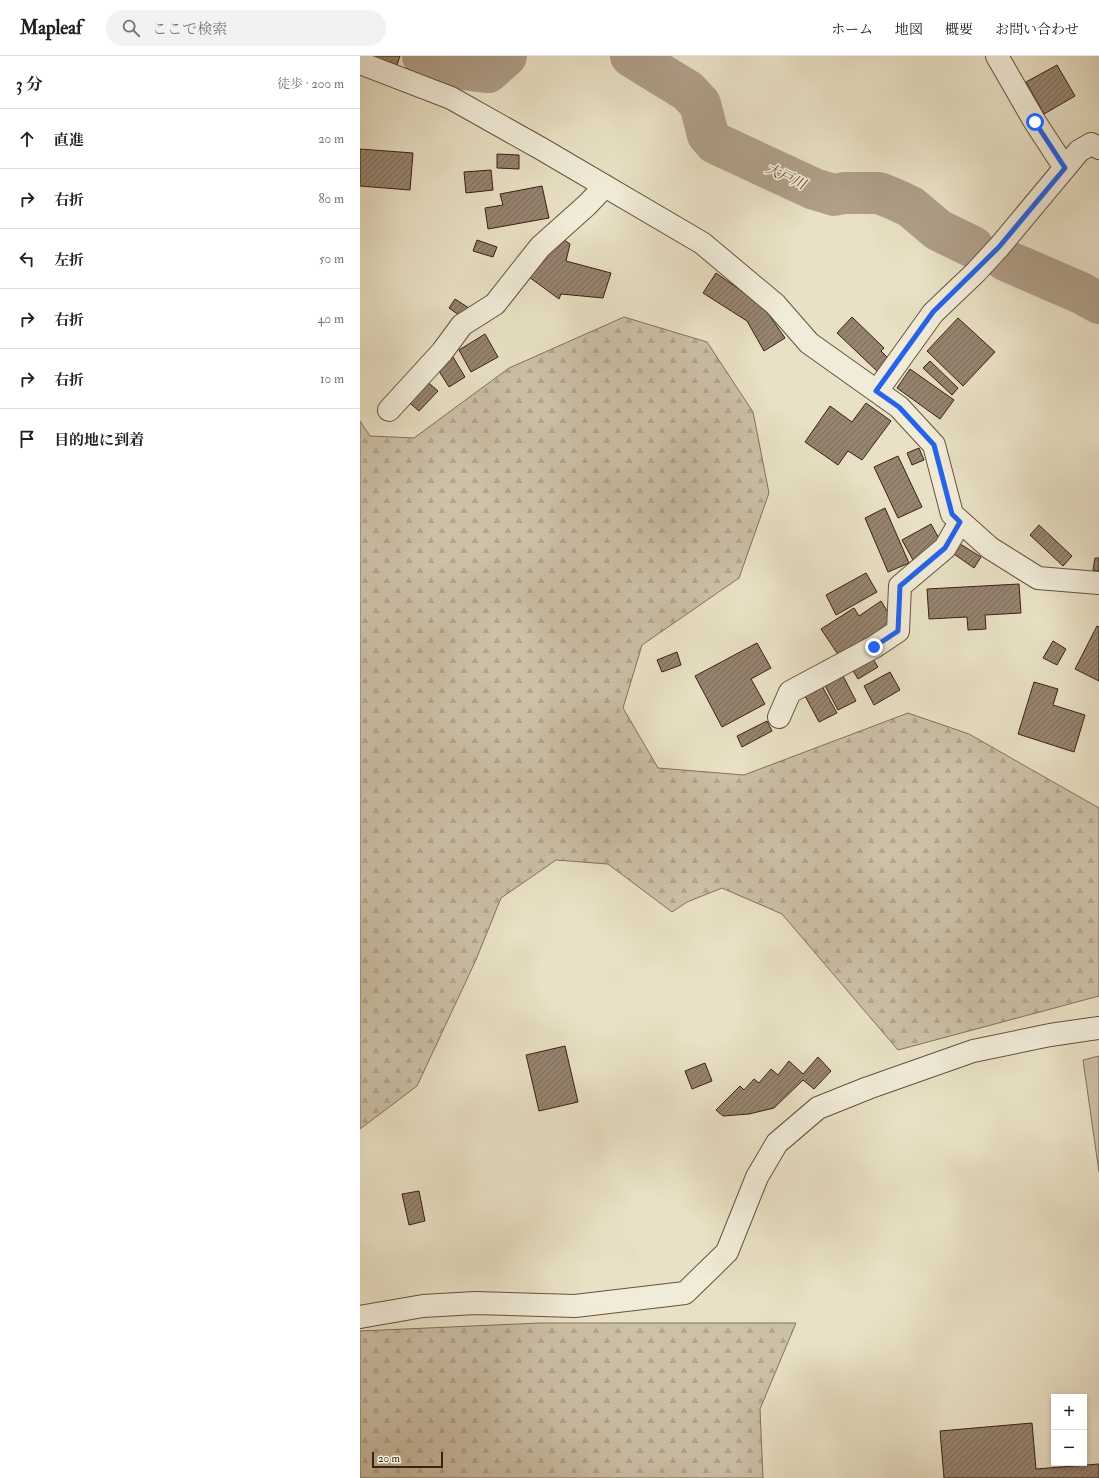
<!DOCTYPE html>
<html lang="ja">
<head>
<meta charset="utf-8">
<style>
  :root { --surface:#fff; --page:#f2f2f2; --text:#202124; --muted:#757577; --line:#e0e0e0 }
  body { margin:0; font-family:"IM FELL Double Pica","Noto Serif JP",serif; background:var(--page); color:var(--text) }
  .controls { position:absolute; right:12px; bottom:12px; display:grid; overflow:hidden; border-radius:0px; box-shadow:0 2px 6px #0003 }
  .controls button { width:36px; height:36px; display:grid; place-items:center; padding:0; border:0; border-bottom:1px solid var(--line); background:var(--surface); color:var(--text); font:20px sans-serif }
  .scale { position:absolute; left:12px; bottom:10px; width:71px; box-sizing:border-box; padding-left:4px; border:2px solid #3d1f14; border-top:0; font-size:11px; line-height:14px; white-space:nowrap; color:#3d1f14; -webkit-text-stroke:3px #f1ecd9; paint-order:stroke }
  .stop { position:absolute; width:12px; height:12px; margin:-9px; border:3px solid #2563eb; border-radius:50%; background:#fff }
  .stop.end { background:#2563eb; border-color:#fff; box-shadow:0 1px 4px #0008 }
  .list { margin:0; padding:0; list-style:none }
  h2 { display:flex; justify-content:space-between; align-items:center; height:52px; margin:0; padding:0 16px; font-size:17px }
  h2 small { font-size:13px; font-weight:400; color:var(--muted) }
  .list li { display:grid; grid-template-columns:26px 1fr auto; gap:12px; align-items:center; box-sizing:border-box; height:60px; padding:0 16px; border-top:1px solid var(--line) }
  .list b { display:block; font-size:15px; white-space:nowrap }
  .list em { font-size:13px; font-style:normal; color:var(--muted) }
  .icon { flex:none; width:22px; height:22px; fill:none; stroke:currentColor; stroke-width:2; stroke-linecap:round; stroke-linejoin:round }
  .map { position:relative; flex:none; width:739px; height:1422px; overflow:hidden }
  header { display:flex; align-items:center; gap:24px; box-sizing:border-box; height:56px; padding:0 20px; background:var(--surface); border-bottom:1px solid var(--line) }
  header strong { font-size:19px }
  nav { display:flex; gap:22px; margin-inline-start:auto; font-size:14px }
  .search { width:280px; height:36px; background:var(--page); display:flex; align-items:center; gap:10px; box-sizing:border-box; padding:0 14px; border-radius:22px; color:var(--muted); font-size:15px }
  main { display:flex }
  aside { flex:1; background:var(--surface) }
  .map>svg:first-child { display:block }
  .green { fill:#ccc0a7; stroke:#84705e }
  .forest { fill:url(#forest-firs); stroke:#84705e }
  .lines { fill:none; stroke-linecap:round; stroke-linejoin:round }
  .river { stroke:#af9f89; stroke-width:42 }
  .building { fill:url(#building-hatch); stroke:#3d1f14 }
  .street-casing { stroke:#685040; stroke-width:24 }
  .street { stroke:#f1ecd9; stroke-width:22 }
  .route { stroke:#2563eb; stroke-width:5 }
  .labels { text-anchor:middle; stroke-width:3.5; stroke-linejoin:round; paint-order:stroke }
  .water-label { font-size:14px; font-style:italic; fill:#654c3d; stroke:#f1ecd9 }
</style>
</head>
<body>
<header>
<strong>Mapleaf</strong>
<div class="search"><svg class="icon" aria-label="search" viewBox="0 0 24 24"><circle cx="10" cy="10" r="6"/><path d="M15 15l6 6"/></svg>ここで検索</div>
<nav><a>ホーム</a><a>地図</a><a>概要</a><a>お問い合わせ</a></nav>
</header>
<main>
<aside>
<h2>3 分<small>徒歩 · 200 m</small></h2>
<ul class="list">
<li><svg class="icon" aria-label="ahead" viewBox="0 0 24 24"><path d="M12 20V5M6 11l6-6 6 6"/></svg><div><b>直進</b></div><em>20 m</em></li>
<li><svg class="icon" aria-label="right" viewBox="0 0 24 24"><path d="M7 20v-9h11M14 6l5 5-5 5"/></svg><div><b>右折</b></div><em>80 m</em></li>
<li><svg class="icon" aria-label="left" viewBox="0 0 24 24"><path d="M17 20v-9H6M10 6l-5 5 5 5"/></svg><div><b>左折</b></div><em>50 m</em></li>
<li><svg class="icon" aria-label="right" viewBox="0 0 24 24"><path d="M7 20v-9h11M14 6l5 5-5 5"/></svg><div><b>右折</b></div><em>40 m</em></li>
<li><svg class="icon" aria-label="right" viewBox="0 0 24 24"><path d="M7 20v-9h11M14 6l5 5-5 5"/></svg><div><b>右折</b></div><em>10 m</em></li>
<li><svg class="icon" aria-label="arrive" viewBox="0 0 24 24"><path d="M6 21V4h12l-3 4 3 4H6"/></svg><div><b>目的地に到着</b></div></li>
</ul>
</aside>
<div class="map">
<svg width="739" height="1422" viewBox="0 0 739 1422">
  <defs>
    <pattern id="forest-firs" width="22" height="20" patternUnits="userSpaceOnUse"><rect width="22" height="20" fill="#ccc0a7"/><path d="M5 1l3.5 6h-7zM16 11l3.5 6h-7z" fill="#b0a58f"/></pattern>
    <pattern id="building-hatch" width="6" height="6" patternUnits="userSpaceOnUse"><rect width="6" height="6" fill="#968470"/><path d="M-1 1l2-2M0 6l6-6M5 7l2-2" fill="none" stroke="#7c6b5b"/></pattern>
  </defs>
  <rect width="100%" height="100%" fill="#e9e1c5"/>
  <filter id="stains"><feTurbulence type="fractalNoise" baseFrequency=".005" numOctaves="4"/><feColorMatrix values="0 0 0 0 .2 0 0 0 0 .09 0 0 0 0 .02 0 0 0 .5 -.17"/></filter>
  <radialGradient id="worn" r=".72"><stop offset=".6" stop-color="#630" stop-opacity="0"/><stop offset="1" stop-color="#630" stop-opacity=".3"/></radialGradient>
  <path class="green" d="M 739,1000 L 739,1116 L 723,1004 Z"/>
  <path class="forest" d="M 264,261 L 347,286 L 393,356 L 409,437 L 379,522 L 282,589 L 263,652 L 298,712 L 384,719 L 548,657 L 609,678 L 739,752 L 739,940 L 538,994 L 422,858 L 362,832 L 327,846 L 312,856 L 248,808 L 196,804 L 141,842 L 115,906 L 57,1030 L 0,1073 L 0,365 L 10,380 L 54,382 L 149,312 Z
    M 180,1267 L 436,1267 L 400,1353 L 403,1422 L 0,1422 L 0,1275 Z"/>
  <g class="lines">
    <path class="river" d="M 63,0 C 80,11 108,14 128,16 L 146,0
      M 271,0 L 328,35 L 340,48 L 348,79 L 355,87 L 454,133 L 474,139 L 484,137 L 519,137 L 534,143 L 551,151 L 578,174 L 613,191
      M 645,204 L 721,237 L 739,247"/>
  </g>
  <path class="building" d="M 17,0 L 40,0 L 37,9 L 17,2 Z
    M 697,9 L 715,40 L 684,58 L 666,26 Z
    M 0,93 L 53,97 L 50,134 L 0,130 Z
    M 137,98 L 159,99 L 159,113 L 137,112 Z
    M 131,114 L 133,134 L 106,137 L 104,116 Z
    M 182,130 L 189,162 L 128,173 L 125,152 L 143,149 L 140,138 Z
    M 200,181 L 210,188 L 206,205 L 251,217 L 243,242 L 201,238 L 199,243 L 169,221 Z
    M 117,184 L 137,191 L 133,201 L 113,195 Z
    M 356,217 L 403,250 L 425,282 L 404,295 L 387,265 L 343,237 Z
    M 95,243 L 112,254 L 106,264 L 89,252 Z
    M 492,261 L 524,292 L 521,295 L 531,305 L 520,318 L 477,277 Z
    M 598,262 L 635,296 L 603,330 L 567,295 Z
    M 125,278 L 138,301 L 111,316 L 99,294 Z
    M 93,301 L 105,321 L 89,331 L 77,312 Z
    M 570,305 L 598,332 L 592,339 L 563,312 Z
    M 550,313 L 594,344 L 580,363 L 537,332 Z
    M 64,323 L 78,335 L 59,355 L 45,343 Z
    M 506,347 L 531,365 L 502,404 L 488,395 L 478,409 L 445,386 L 470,350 L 492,366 Z
    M 559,392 L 564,404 L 552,409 L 547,397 Z
    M 538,400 L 562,451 L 538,462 L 514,411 Z
    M 525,452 L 549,507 L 528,516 L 505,462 Z
    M 571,468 L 582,488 L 553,504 L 542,484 Z
    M 679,469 L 712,500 L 703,510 L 670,479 Z
    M 597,486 L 621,501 L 614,512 L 591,496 Z
    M 735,502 L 739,502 L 739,515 L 733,514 Z
    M 506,517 L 517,536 L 476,559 L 466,539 Z
    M 659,528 L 661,557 L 625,559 L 626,573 L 608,574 L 607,561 L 569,563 L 567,533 Z
    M 521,545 L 534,566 L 479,600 L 461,573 L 494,552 L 499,560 Z
    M 737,570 L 739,571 L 739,625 L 715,613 Z
    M 693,585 L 706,593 L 697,609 L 683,602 Z
    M 397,587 L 411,612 L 391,623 L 405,648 L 362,671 L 335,620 Z
    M 317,596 L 321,609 L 302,616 L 297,604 Z
    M 510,598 L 518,611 L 498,623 L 490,610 Z
    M 530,616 L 540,634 L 514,649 L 504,630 Z
    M 482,618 L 496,645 L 478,654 L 464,628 Z
    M 674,626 L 698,633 L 693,649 L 725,659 L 714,696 L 658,678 Z
    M 462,630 L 477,657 L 459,666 L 445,640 Z
    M 407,665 L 412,675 L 382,691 L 377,680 Z
    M 205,990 L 218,1046 L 179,1055 L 166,999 Z
    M 458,1001 L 471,1015 L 454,1033 L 443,1024 L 414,1052 L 389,1058 L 363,1060 L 356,1054 L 380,1030 L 384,1034 L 394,1023 L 399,1027 L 411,1013 L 418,1019 L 429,1005 L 443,1018 Z
    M 345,1007 L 352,1025 L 332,1033 L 325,1015 Z
    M 59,1135 L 65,1165 L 49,1169 L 42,1138 Z
    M 672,1367 L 676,1413 L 739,1408 L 739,1422 L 584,1422 L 580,1375 Z"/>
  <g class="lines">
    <g class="street-casing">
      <path id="street" d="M 637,0 L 675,66 L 705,112
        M 0,7 L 91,42 L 180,92 L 342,187 L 415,248 L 449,287 L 539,351 L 574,389 L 592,458 L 630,492 L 678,522 L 739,527
        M 517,335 L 573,257 L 616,216 L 639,191 L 719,95 L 731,88 L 739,92
        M 29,354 L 82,296 L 102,269 L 135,248 L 180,191 L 227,149 L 245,130
        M 419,661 L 430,636 L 514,591 L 538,575 L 540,530 L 585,492 L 600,466
        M 0,1261 L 63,1250 L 115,1247 L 215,1250 L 325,1237 L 367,1196 L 397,1121 L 417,1087 L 458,1052 L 508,1032 L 613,995 L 690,979 L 739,972"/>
    </g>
    <use href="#street" class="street"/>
  </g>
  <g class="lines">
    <path class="route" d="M 514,591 L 538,575 L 540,530 L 585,492 L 600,466 L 592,458 L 574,389 L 539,351 L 516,335 L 573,256 L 639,191 L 705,112 L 675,66"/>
  </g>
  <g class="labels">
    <g class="water-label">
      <text transform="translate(426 120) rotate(25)" y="5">大戸川</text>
    </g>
  </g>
  <rect width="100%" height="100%" filter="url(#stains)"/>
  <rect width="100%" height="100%" fill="url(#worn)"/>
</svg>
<div class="controls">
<button>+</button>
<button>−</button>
</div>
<div class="scale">20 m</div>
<div class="stop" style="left:675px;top:66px"></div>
<div class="stop end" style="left:514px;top:591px"></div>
</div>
</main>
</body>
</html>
